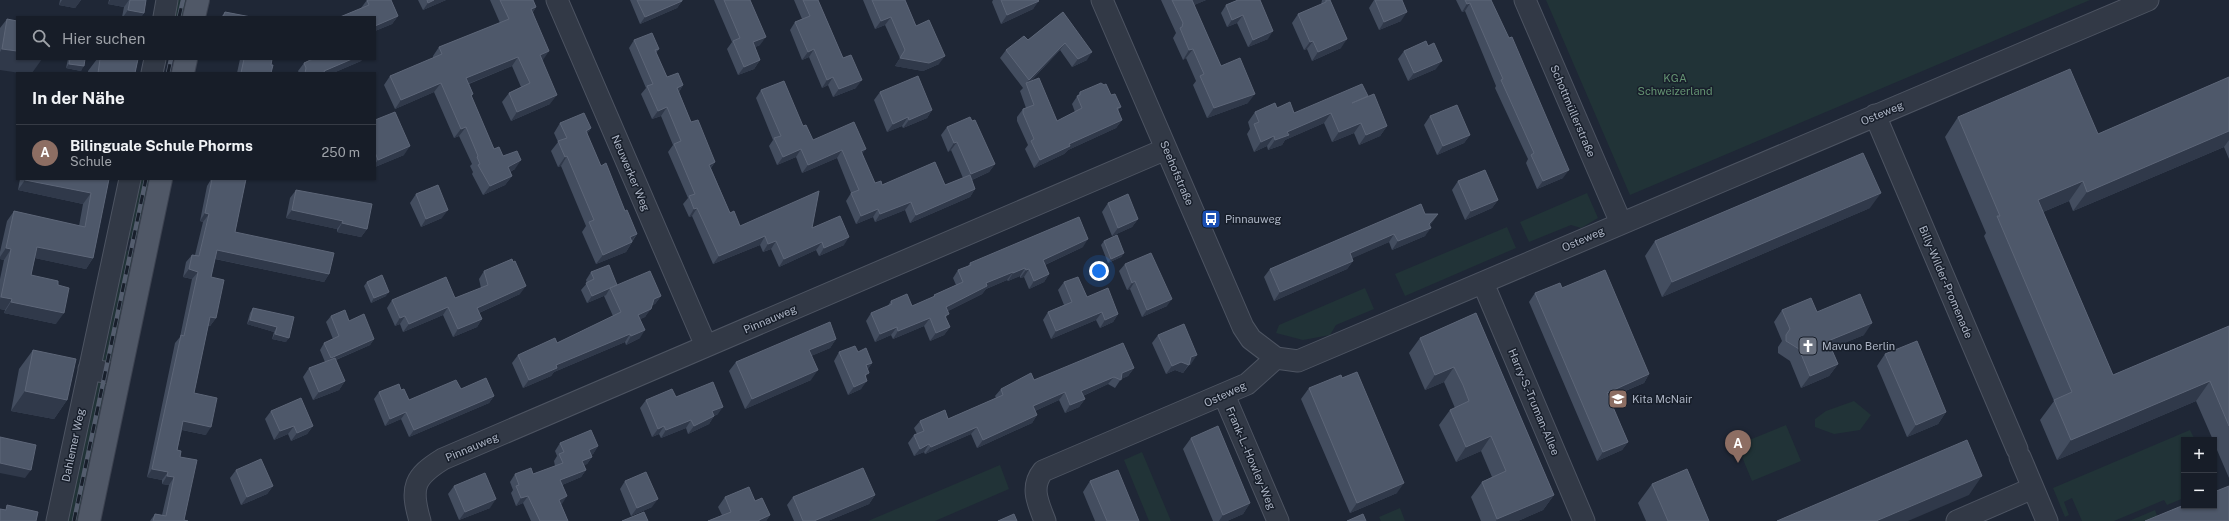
<!DOCTYPE html>
<html lang="de">
<head>
<meta charset="utf-8">
<style>
  :root { --surface:#171d28; --page:#202630; --text:#f1f3f6; --muted:#9ea2a8; --line:#363b45; --accent:#ea580c }
  body { margin:0; font-family:"Public Sans",sans-serif; background:var(--page); color:var(--text) }
  .controls { position:absolute; right:12px; bottom:12px; display:grid; overflow:hidden; border-radius:0px; box-shadow:0 1px 3px #0004 }
  .controls button { width:36px; height:36px; display:grid; place-items:center; padding:0; border:0; border-bottom:1px solid var(--line); background:var(--surface); color:var(--text); font:20px sans-serif }
  .you { position:absolute; left:1099px; top:271px; width:14px; height:14px; margin:-10px; border:3px solid #fff; border-radius:50%; background:#1a73e8; box-shadow:0 0 0 6px #1a73e833 }
  .badge { display:grid; place-items:center; width:26px; height:26px; border-radius:50%; background:var(--accent); color:#fff; font-size:13px; font-weight:700 }
  .pin { position:absolute; translate:-50% -33px; filter:drop-shadow(0 1px 2px #0008) }
  .pin::after { content:''; position:absolute; top:21px; width:14px; height:12px; background:inherit; clip-path:polygon(0 0,100% 0,50% 100%) }
  .list { margin:0; padding:0; list-style:none }
  h2 { display:flex; justify-content:space-between; align-items:center; height:52px; margin:0; padding:0 16px; font-size:17px }
  h2 small { font-size:13px; font-weight:400; color:var(--muted) }
  .list li { display:grid; grid-template-columns:26px 1fr auto; gap:12px; align-items:center; box-sizing:border-box; height:56px; padding:0 16px; border-top:1px solid var(--line) }
  .list b { display:block; font-size:15px; white-space:nowrap }
  .list p { margin:0; font-size:13px; white-space:nowrap; color:var(--muted) }
  .list em { font-size:13px; font-style:normal; color:var(--muted) }
  .icon { flex:none; width:22px; height:22px; fill:none; stroke:currentColor; stroke-width:2; stroke-linecap:round; stroke-linejoin:round }
  .map { position:relative; flex:none; width:2229px; height:521px; overflow:hidden }
  .search { position:absolute; background:var(--surface); box-shadow:0 1px 3px #0004; left:16px; top:16px; width:360px; height:44px; display:flex; align-items:center; gap:10px; box-sizing:border-box; padding:0 14px; border-radius:0px; color:var(--muted); font-size:15px }
  .panel { position:absolute; background:var(--surface); box-shadow:0 1px 3px #0004; left:16px; top:72px; width:360px; height:108px; border-radius:0px }
  .map>svg:first-child { display:block }
  .green { fill:#213337 }
  .lines { fill:none; stroke-linecap:round; stroke-linejoin:round }
  .minor-casing { stroke:#4d5462; stroke-width:23 }
  .major-casing { stroke:#3c4250; stroke-width:24 }
  .minor { stroke:#323946; stroke-width:21 }
  .major { stroke:#505867; stroke-width:22 }
  .rail-casing { stroke:#545d6e; stroke-width:4.5 }
  .rail { stroke:#181f2b; stroke-width:3; stroke-dasharray:9; stroke-linecap:butt }
  .wall { fill:#434d5f }
  .shaded-wall { fill:#30394a }
  .building { fill:#4e586a; stroke:#5d6678 }
  .labels { text-anchor:middle; stroke-width:3; stroke-linejoin:round; paint-order:stroke }
  .park-label { font-size:11px; fill:#649372; stroke:#181f2b }
  .street-label { font-size:11px; fill:#acb4c4; stroke:#181f2b }
  .poi-label { font-size:11px; fill:#acb4c4; stroke:#181f2b; text-anchor:start }
</style>
</head>
<body>
<div class="map">
<svg width="2229" height="521" viewBox="0 0 2229 521">
  <rect width="100%" height="100%" fill="#1f2736"/>
  <path class="green" d="M 177,0 L 189,0 L 186,17 L 173,17 Z
    M 1546,0 L 2090,0 L 1630,195 Z
    M 141,179 L 152,179 L 140,234 L 132,239 L 128,238 Z
    M 1587,193 L 1598,218 L 1581,228 L 1571,225 L 1529,242 L 1520,222 Z
    M 1507,227 L 1516,248 L 1405,296 L 1395,274 Z
    M 128,250 L 133,252 L 135,257 L 113,363 L 98,363 L 105,354 L 124,253 Z
    M 1365,288 L 1374,309 L 1336,325 L 1330,335 L 1303,340 L 1276,333 L 1279,325 Z
    M 107,379 L 108,387 L 80,521 L 66,521 L 94,382 Z
    M 1854,401 L 1871,415 L 1860,430 L 1834,434 L 1815,427 L 1815,419 L 1826,411 Z
    M 1786,425 L 1801,461 L 1752,481 L 1737,445 Z
    M 2190,430 L 2195,440 L 2184,440 L 2184,498 L 2167,505 L 2164,500 L 2114,521 L 2082,521 L 2072,498 L 2064,502 L 2069,515 L 2065,517 L 2053,488 Z
    M 1142,452 L 1171,521 L 1149,521 L 1124,460 Z
    M 1000,465 L 1009,489 L 935,521 L 868,521 Z
    M 1400,508 L 1405,521 L 1381,521 L 1379,517 Z
    M 2155,510 L 2159,521 L 2129,521 Z"/>
  <g class="lines">
    <g class="minor-casing">
      <path id="minor" d="M 557,0 L 706,346
        M 1102,0 L 1243,327 L 1251,339 L 1276,358 L 1298,361 L 2148,0
        M 1525,0 L 1621,223
        M 164,17 L 167,0
        M 152,73 L 155,59
        M 1875,115 L 2017,449
        M 1483,283 L 1584,521
        M 89,369 L 119,375
        M 1224,395 L 1278,521
        M 2020,457 L 2047,521
        M 57,521 L 130,179
        M 420,521 C 410,487 414,477 443,459 L 1166,149
        M 1045,521 C 1038,503 1030,487 1043,471 L 1247,384 L 1276,358
        M 1957,521 L 2033,488"/>
    </g>
    <g class="major-casing">
      <path id="major" d="M 194,17 L 198,0
        M 183,73 L 186,59
        M 89,521 L 161,179"/>
    </g>
    <use href="#minor" class="minor"/>
    <use href="#major" class="major"/>
    <g class="rail-casing">
      <path id="rail" d="M 179,17 L 183,0
        M 168,73 L 171,59
        M 74,521 L 146,179"/>
    </g>
    <use href="#rail" class="rail"/>
  </g>
  <path class="wall" d="M 60,0 L 81,0 L 75,8 L 59,5 Z
    M 109,0 L 146,0 L 144,13 L 141,17 L 122,17 L 124,7 L 108,4 Z
    M 367,0 L 391,0 L 398,16 L 392,24 L 375,31 L 375,17 L 361,8 Z
    M 418,0 L 446,0 L 423,10 Z
    M 490,0 L 533,0 L 536,7 L 533,12 L 543,60 L 542,61 L 550,104 L 511,121 L 502,102 L 509,93 L 521,87 L 512,66 L 469,84 L 473,94 L 471,97 L 494,149 L 503,156 L 515,169 L 510,172 L 512,176 L 505,185 L 483,195 L 472,174 L 473,172 L 470,166 L 472,164 L 459,136 L 454,138 L 434,92 L 395,109 L 384,85 L 390,76 L 433,58 L 433,56 L 439,47 L 500,23 Z
    M 630,0 L 682,0 L 682,1 L 677,8 L 640,24 Z
    M 714,0 L 750,0 L 760,45 L 755,47 L 760,60 L 754,69 L 738,75 L 727,49 L 732,42 Z
    M 794,0 L 818,0 L 856,88 L 833,97 L 828,85 L 822,88 L 809,57 L 802,60 L 790,30 L 795,22 L 802,19 Z
    M 863,0 L 905,0 L 916,26 L 939,64 L 923,71 L 895,66 L 900,58 L 885,25 L 875,29 Z
    M 993,0 L 1038,0 L 1033,9 L 1001,24 L 992,2 Z
    M 1161,0 L 1206,0 L 1194,5 L 1221,66 L 1248,103 L 1207,118 L 1193,85 L 1196,81 L 1186,58 L 1183,60 L 1173,38 L 1176,33 Z
    M 1238,0 L 1268,39 L 1248,47 L 1237,23 L 1227,27 L 1221,13 L 1226,5 Z
    M 1322,0 L 1330,0 L 1341,48 L 1312,61 L 1307,49 L 1304,50 L 1292,23 L 1298,14 L 1321,5 Z
    M 1374,0 L 1402,0 L 1401,21 L 1379,30 L 1369,8 Z
    M 1456,0 L 1491,0 L 1563,178 L 1537,189 L 1526,163 L 1528,159 L 1495,88 L 1496,86 L 1465,11 L 1462,12 Z
    M 225,12 L 251,17 L 221,17 Z
    M 1063,12 L 1087,60 L 1072,67 L 1060,50 L 1030,82 L 1057,121 L 1075,112 L 1072,104 L 1080,92 L 1111,95 L 1121,107 L 1118,110 L 1122,120 L 1116,128 L 1068,150 L 1064,154 L 1034,168 L 1025,149 L 1028,145 L 1017,121 L 1017,117 L 1023,109 L 1026,108 L 1020,91 L 1023,88 L 1000,58 L 1006,50 L 1028,40 Z
    M 7,19 L 0,70 L 0,28 Z
    M 634,40 L 659,49 L 656,53 L 667,77 L 683,85 L 679,92 L 691,122 L 715,162 L 711,168 L 730,213 L 740,226 L 812,228 L 844,245 L 819,256 L 816,250 L 779,267 L 771,249 L 763,252 L 760,245 L 713,264 L 692,216 L 689,217 L 683,204 L 688,198 L 668,152 L 673,145 L 661,116 L 652,119 L 641,94 L 646,88 L 629,48 Z
    M 1404,51 L 1436,69 L 1408,81 L 1398,59 Z
    M 68,59 L 85,59 L 81,71 L 66,68 Z
    M 97,59 L 138,59 L 135,73 L 88,73 L 88,71 Z
    M 240,59 L 272,59 L 271,65 L 271,73 L 237,73 Z
    M 309,59 L 362,59 L 361,61 L 333,73 L 299,73 L 298,71 L 304,63 L 309,60 Z
    M 2229,77 L 2229,159 L 2224,147 L 2073,211 L 2069,201 L 2043,212 L 2113,375 L 2229,326 L 2229,478 L 2214,443 L 2214,440 L 2213,440 L 2196,401 L 2057,460 L 2040,420 L 2054,401 L 1984,236 L 1986,233 L 1945,137 L 1958,117 L 2098,134 Z
    M 761,90 L 803,126 L 813,140 L 862,154 L 875,183 L 882,185 L 945,185 L 963,178 L 951,150 L 948,152 L 941,135 L 947,127 L 972,121 L 995,164 L 989,172 L 972,180 L 975,189 L 970,197 L 910,223 L 905,210 L 875,222 L 873,217 L 856,224 L 846,201 L 851,193 L 837,158 L 802,173 L 796,157 L 777,165 L 769,146 L 773,140 L 756,98 Z
    M 880,92 L 932,110 L 927,118 L 903,128 L 902,126 L 887,132 L 874,100 Z
    M 1368,96 L 1387,126 L 1380,136 L 1359,145 L 1354,133 L 1332,142 L 1324,123 L 1285,140 L 1282,145 L 1268,150 L 1267,146 L 1254,152 L 1247,134 L 1250,129 L 1248,122 L 1255,112 L 1277,108 L 1294,113 Z
    M 1430,116 L 1470,135 L 1464,143 L 1437,155 L 1424,125 Z
    M 375,120 L 404,155 L 375,167 Z
    M 560,123 L 591,128 L 587,134 L 601,166 L 625,211 L 637,234 L 626,252 L 596,264 L 582,232 L 586,226 L 561,166 L 558,167 L 551,151 L 558,142 L 554,133 Z
    M 20,179 L 109,179 L 93,258 L 86,269 L 35,258 L 31,275 L 58,285 L 56,324 L 4,313 L 5,310 L 0,309 L 0,279 L 4,260 L 0,259 L 0,252 L 7,221 L 14,211 L 79,226 L 83,204 L 18,190 Z
    M 211,179 L 246,179 L 235,232 L 329,274 L 324,282 L 215,259 L 211,277 L 216,318 L 210,326 L 208,326 L 194,393 L 206,435 L 182,430 L 177,450 L 180,457 L 184,520 L 188,521 L 150,521 L 155,514 L 162,515 L 169,485 L 162,484 L 162,480 L 147,477 L 175,343 L 180,337 L 192,279 L 183,277 L 186,262 L 192,255 L 195,255 L 203,222 L 200,221 L 207,186 L 210,181 Z
    M 1458,181 L 1498,200 L 1492,208 L 1465,220 L 1452,190 Z
    M 296,190 L 367,229 L 361,237 L 337,232 L 337,229 L 286,218 L 290,198 Z
    M 416,194 L 442,218 L 421,227 L 410,203 Z
    M 1108,203 L 1138,219 L 1132,227 L 1112,236 L 1102,212 Z
    M 1870,208 L 1662,297 L 1645,256 L 1655,241 Z
    M 1425,214 L 1438,214 L 1430,225 L 1425,236 L 1392,250 L 1389,242 L 1352,258 L 1353,261 L 1347,269 L 1274,301 L 1264,277 L 1270,269 Z
    M 1104,241 L 1124,253 L 1121,257 L 1108,263 L 1101,245 Z
    M 1083,247 L 1045,265 L 1049,274 L 1044,282 L 1029,289 L 1024,277 L 1020,278 L 1020,276 L 1008,281 L 1007,280 L 986,289 L 982,294 L 948,311 L 946,318 L 950,327 L 944,335 L 930,341 L 924,326 L 893,339 L 891,335 L 875,342 L 866,321 L 871,313 L 887,307 L 891,301 L 912,306 L 933,298 L 934,295 L 956,285 L 953,278 L 958,270 L 968,266 L 970,263 Z
    M 1125,264 L 1167,306 L 1142,317 L 1130,289 L 1127,290 L 1119,271 Z
    M 484,271 L 520,294 L 479,313 L 482,319 L 477,327 L 453,337 L 443,315 L 403,332 L 400,324 L 395,326 L 387,308 L 392,300 L 455,298 L 481,288 L 479,279 Z
    M 591,272 L 617,286 L 661,296 L 655,304 L 652,305 L 645,317 L 640,319 L 640,338 L 626,345 L 625,342 L 554,372 L 551,376 L 523,388 L 512,363 L 518,355 L 557,343 L 613,316 L 604,296 L 606,295 L 587,303 L 581,290 L 587,283 L 586,280 Z
    M 367,282 L 386,296 L 371,303 L 364,286 Z
    M 1064,282 L 1087,297 L 1118,314 L 1113,322 L 1100,328 L 1096,320 L 1051,339 L 1043,320 L 1048,312 L 1064,305 L 1058,290 Z
    M 1562,288 L 1649,374 L 1644,383 L 1609,398 L 1628,442 L 1622,450 L 1597,461 L 1529,302 L 1535,293 Z
    M 253,308 L 294,317 L 286,342 L 272,339 L 274,332 L 247,324 L 250,313 Z
    M 1782,310 L 1817,312 L 1864,335 L 1831,348 L 1838,364 L 1829,376 L 1801,388 L 1790,361 L 1778,353 L 1778,347 L 1782,341 L 1774,322 Z
    M 1476,313 L 1554,495 L 1543,510 L 1518,521 L 1481,521 L 1471,497 L 1482,482 L 1492,477 L 1481,451 L 1456,462 L 1439,425 L 1450,410 L 1455,408 L 1452,401 L 1444,382 L 1425,390 L 1409,353 L 1420,338 Z
    M 331,316 L 349,321 L 374,339 L 370,345 L 336,360 L 345,381 L 339,390 L 313,400 L 303,377 L 309,368 L 325,362 L 320,350 L 324,343 L 333,339 L 326,322 Z
    M 1158,335 L 1191,364 L 1189,365 L 1183,373 L 1175,370 L 1166,374 L 1152,343 Z
    M 836,339 L 830,348 L 811,356 L 811,380 L 745,409 L 729,371 L 736,362 Z
    M 33,350 L 67,400 L 54,419 L 11,411 L 19,369 Z
    M 839,352 L 858,352 L 872,363 L 867,370 L 866,378 L 861,389 L 848,395 L 834,361 Z
    M 1885,354 L 1946,412 L 1938,424 L 1907,437 L 1877,366 Z
    M 1134,368 L 1128,376 L 1121,379 L 1115,388 L 1108,384 L 1083,396 L 1085,399 L 1079,407 L 1065,413 L 1059,400 L 1035,411 L 1037,415 L 1032,423 L 977,448 L 971,434 L 925,454 L 924,452 L 914,456 L 908,443 L 914,435 L 917,434 L 914,428 L 920,421 L 948,419 L 996,398 L 995,396 L 1001,389 L 1034,380 Z
    M 1309,388 L 1397,493 L 1350,513 L 1301,399 Z
    M 461,389 L 494,396 L 489,403 L 409,437 L 401,419 L 385,426 L 374,399 L 379,392 L 401,390 L 409,400 Z
    M 676,397 L 718,414 L 714,416 L 709,424 L 688,434 L 686,428 L 661,438 L 659,434 L 652,437 L 640,408 L 646,400 Z
    M 271,411 L 313,426 L 307,434 L 291,441 L 288,434 L 274,440 L 265,419 Z
    M 1191,438 L 1250,503 L 1243,514 L 1227,521 L 1213,521 L 1183,449 Z
    M 560,443 L 598,446 L 593,454 L 591,455 L 592,457 L 587,464 L 584,465 L 586,470 L 581,477 L 562,485 L 562,504 L 561,504 L 568,521 L 531,521 L 523,503 L 516,506 L 511,493 L 513,490 L 510,482 L 515,474 L 533,474 L 555,466 L 554,461 L 557,456 L 555,451 Z
    M 236,470 L 273,486 L 267,494 L 241,505 L 230,478 Z
    M 625,481 L 652,507 L 631,516 L 620,489 Z
    M 1090,481 L 1139,521 L 1095,521 L 1083,492 Z
    M 1652,484 L 1709,521 L 1646,521 L 1638,503 Z
    M 454,486 L 490,508 L 459,520 L 448,494 Z
    M 875,495 L 869,504 L 828,521 L 794,521 L 787,505 L 793,497 Z
    M 725,497 L 755,501 L 770,515 L 766,521 L 708,521 L 722,515 L 718,507 Z"/>
  <path class="shaded-wall" d="M 62,0 L 81,0 L 75,8 L 59,5 Z
    M 110,0 L 129,0 L 124,7 L 108,4 Z
    M 434,0 L 446,0 L 423,10 L 428,3 Z
    M 1191,0 L 1206,0 L 1185,9 Z
    M 682,1 L 677,8 L 640,24 L 645,17 Z
    M 1039,1 L 1033,9 L 1001,24 L 1007,15 Z
    M 1470,3 L 1465,11 L 1462,12 L 1467,4 Z
    M 536,7 L 530,16 L 531,9 Z
    M 128,10 L 144,13 L 141,17 L 123,17 Z
    M 1407,12 L 1401,21 L 1379,30 L 1384,22 Z
    M 1243,15 L 1237,23 L 1227,27 L 1232,20 Z
    M 398,16 L 392,24 L 375,31 L 375,26 Z
    M 891,17 L 885,25 L 875,29 L 881,21 Z
    M 1273,31 L 1268,39 L 1248,47 L 1253,40 Z
    M 766,37 L 760,45 L 747,51 L 753,42 Z
    M 1347,39 L 1341,48 L 1312,61 L 1318,52 Z
    M 1313,41 L 1307,49 L 1304,50 L 1310,42 Z
    M 1065,43 L 1060,50 L 1027,85 L 1026,84 L 1029,80 Z
    M 2,49 L 17,51 L 17,59 L 42,59 L 32,73 L 20,73 L 0,70 L 0,52 Z
    M 814,49 L 809,57 L 802,60 L 808,52 Z
    M 1193,49 L 1186,58 L 1183,60 L 1189,50 Z
    M 549,51 L 543,60 L 533,64 L 540,55 Z
    M 1092,52 L 1087,60 L 1072,67 L 1078,59 Z
    M 945,56 L 939,64 L 923,71 L 895,66 L 900,58 Z
    M 518,57 L 512,66 L 460,87 L 466,78 Z
    M 352,59 L 362,59 L 361,61 L 333,73 L 323,73 L 324,71 Z
    M 760,60 L 754,69 L 738,75 L 744,67 Z
    M 1442,61 L 1436,69 L 1408,81 L 1414,73 Z
    M 69,64 L 84,66 L 81,71 L 66,68 Z
    M 833,77 L 828,85 L 822,88 L 827,80 Z
    M 862,80 L 856,88 L 833,97 L 839,89 Z
    M 441,83 L 434,92 L 395,109 L 401,100 Z
    M 683,85 L 678,94 L 677,88 Z
    M 1255,94 L 1248,103 L 1207,118 L 1214,108 Z
    M 557,95 L 550,104 L 511,121 L 517,112 Z
    M 667,107 L 661,116 L 652,119 L 658,111 Z
    M 932,110 L 927,118 L 903,128 L 909,120 Z
    M 1331,113 L 1324,123 L 1285,140 L 1282,145 L 1268,150 L 1275,140 L 1287,132 Z
    M 908,117 L 902,126 L 887,132 L 893,124 Z
    M 1122,120 L 1116,128 L 1068,150 L 1064,154 L 1034,168 L 1040,160 L 1069,144 Z
    M 1361,123 L 1354,133 L 1332,142 L 1339,132 Z
    M 1387,126 L 1380,136 L 1359,145 L 1366,135 Z
    M 466,127 L 459,136 L 454,138 L 461,129 Z
    M 591,128 L 584,138 L 586,131 Z
    M 2229,131 L 2229,140 L 2224,147 L 2073,211 L 2087,192 Z
    M 1470,135 L 1464,143 L 1437,155 L 1443,146 Z
    M 1274,136 L 1267,146 L 1254,152 L 1261,142 Z
    M 957,142 L 951,150 L 948,152 L 954,143 Z
    M 410,146 L 404,155 L 375,167 L 375,164 L 378,160 Z
    M 801,149 L 796,157 L 777,165 L 783,157 Z
    M 866,149 L 860,157 L 861,151 Z
    M 842,150 L 837,158 L 802,173 L 808,165 Z
    M 567,156 L 561,166 L 558,167 L 565,157 Z
    M 521,160 L 515,169 L 501,176 L 508,167 Z
    M 715,162 L 709,170 L 709,165 Z
    M 995,164 L 989,172 L 965,183 L 971,174 Z
    M 1569,170 L 1563,178 L 1537,189 L 1543,181 Z
    M 512,176 L 505,185 L 483,195 L 490,186 Z
    M 25,180 L 91,193 L 83,204 L 18,190 Z
    M 2083,181 L 2069,201 L 2024,220 L 2038,200 Z
    M 975,189 L 970,197 L 910,223 L 916,215 Z
    M 1881,193 L 1870,208 L 1662,297 L 1672,282 Z
    M 1498,200 L 1492,208 L 1465,220 L 1471,211 Z
    M 911,202 L 905,210 L 875,222 L 880,214 Z
    M 697,208 L 692,216 L 689,217 L 694,209 Z
    M 878,209 L 873,217 L 856,224 L 861,216 Z
    M 292,210 L 343,221 L 337,229 L 286,218 Z
    M 448,210 L 442,218 L 421,227 L 426,219 Z
    M 205,213 L 209,214 L 203,222 L 200,221 Z
    M 1438,214 L 1432,223 L 1426,230 L 1431,228 L 1425,236 L 1392,250 L 1398,241 L 1429,224 Z
    M 1138,219 L 1132,227 L 1112,236 L 1118,228 Z
    M 342,223 L 367,229 L 361,237 L 337,232 Z
    M 637,234 L 630,243 L 630,237 Z
    M 1394,234 L 1389,242 L 1344,262 L 1350,253 Z
    M 765,236 L 760,245 L 713,264 L 719,256 Z
    M 849,237 L 844,245 L 819,256 L 824,248 Z
    M 1088,239 L 1083,247 L 1038,268 L 1043,260 Z
    M 776,241 L 771,249 L 763,252 L 768,244 Z
    M 632,242 L 626,252 L 596,264 L 603,255 Z
    M 822,242 L 816,250 L 779,267 L 784,259 Z
    M 37,247 L 93,258 L 86,269 L 30,257 Z
    M 6,248 L 11,249 L 4,260 L 0,259 L 0,257 Z
    M 217,250 L 329,274 L 324,282 L 211,258 Z
    M 1124,253 L 1121,257 L 1108,263 L 1111,259 Z
    M 1353,261 L 1347,269 L 1274,301 L 1280,292 Z
    M 1025,268 L 1020,276 L 1008,281 L 1013,273 Z
    M 189,269 L 198,272 L 192,279 L 183,277 Z
    M 1029,269 L 1024,277 L 1020,278 L 1026,270 Z
    M 1013,272 L 1007,280 L 986,289 L 982,294 L 940,315 L 946,307 L 986,283 Z
    M 1049,274 L 1044,282 L 1029,289 L 1034,281 Z
    M 1135,281 L 1130,289 L 1127,290 L 1132,283 Z
    M 617,285 L 610,288 L 606,295 L 587,303 L 592,296 Z
    M 526,286 L 520,294 L 472,316 L 477,308 Z
    M 389,292 L 386,296 L 371,303 L 374,298 Z
    M 661,296 L 655,304 L 648,307 L 654,299 Z
    M 1,297 L 12,299 L 5,310 L 0,309 L 0,299 Z
    M 1172,299 L 1167,306 L 1142,317 L 1147,310 Z
    M 11,302 L 64,313 L 56,324 L 4,313 Z
    M 448,307 L 443,315 L 403,332 L 409,324 Z
    M 651,309 L 645,317 L 633,323 L 638,315 Z
    M 1102,312 L 1096,320 L 1051,339 L 1056,331 Z
    M 1118,314 L 1113,322 L 1100,328 L 1105,320 Z
    M 405,316 L 400,324 L 395,326 L 400,318 Z
    M 210,317 L 216,318 L 210,326 L 204,325 Z
    M 930,318 L 924,326 L 893,339 L 898,331 Z
    M 482,319 L 477,327 L 453,337 L 458,329 Z
    M 250,320 L 277,327 L 274,332 L 247,324 Z
    M 1872,323 L 1864,335 L 1820,353 L 1828,341 Z
    M 897,327 L 891,335 L 875,342 L 880,334 Z
    M 950,327 L 944,335 L 930,341 L 936,333 Z
    M 645,330 L 640,338 L 626,345 L 631,336 Z
    M 275,334 L 289,338 L 286,342 L 272,339 Z
    M 630,334 L 625,342 L 554,372 L 551,376 L 523,388 L 529,380 L 556,365 Z
    M 374,339 L 370,345 L 326,364 L 331,358 Z
    M 836,339 L 830,348 L 802,360 L 809,350 Z
    M 1197,355 L 1191,364 L 1188,365 L 1183,373 L 1175,370 L 1166,374 L 1172,366 Z
    M 872,363 L 867,371 L 866,365 Z
    M 1838,364 L 1829,376 L 1801,388 L 1810,376 Z
    M 1454,367 L 1444,382 L 1425,390 L 1435,375 Z
    M 1134,368 L 1128,376 L 1119,380 L 1122,373 Z
    M 818,370 L 811,380 L 745,409 L 752,399 Z
    M 1649,374 L 1644,383 L 1601,401 L 1607,393 Z
    M 1114,377 L 1108,384 L 1076,399 L 1081,391 Z
    M 345,381 L 339,390 L 313,400 L 319,392 Z
    M 867,381 L 861,389 L 848,395 L 854,387 Z
    M 2210,381 L 2196,401 L 2057,460 L 2071,440 Z
    M 25,391 L 67,400 L 54,419 L 11,411 Z
    M 1065,392 L 1059,400 L 1028,414 L 1033,406 Z
    M 494,396 L 489,403 L 409,437 L 414,430 Z
    M 1085,399 L 1079,407 L 1065,413 L 1070,405 Z
    M 723,407 L 718,414 L 706,419 L 712,411 Z
    M 406,412 L 401,419 L 385,426 L 390,419 Z
    M 1946,412 L 1938,424 L 1907,437 L 1916,425 Z
    M 1037,415 L 1032,423 L 977,448 L 983,440 Z
    M 714,416 L 709,424 L 688,434 L 694,426 Z
    M 691,420 L 686,428 L 661,438 L 666,430 Z
    M 183,421 L 211,427 L 206,435 L 178,429 Z
    M 294,426 L 288,434 L 274,440 L 280,431 Z
    M 313,426 L 307,434 L 291,441 L 297,433 Z
    M 664,426 L 659,434 L 652,437 L 658,429 Z
    M 977,427 L 971,434 L 925,454 L 931,447 Z
    M 1491,436 L 1481,451 L 1456,462 L 1466,447 Z
    M 1628,442 L 1622,450 L 1597,461 L 1603,452 Z
    M 929,444 L 924,452 L 914,456 L 920,449 Z
    M 598,446 L 593,454 L 584,458 L 589,450 Z
    M 592,457 L 587,464 L 577,468 L 582,461 Z
    M 0,463 L 31,470 L 25,478 L 0,473 Z
    M 152,469 L 168,472 L 162,480 L 147,477 Z
    M 586,470 L 581,477 L 555,488 L 560,480 Z
    M 167,476 L 174,477 L 169,485 L 162,484 Z
    M 1982,476 L 1969,495 L 1908,521 L 1876,521 Z
    M 1404,483 L 1397,493 L 1350,513 L 1357,503 Z
    M 273,486 L 267,494 L 241,505 L 247,497 Z
    M 875,495 L 869,504 L 828,521 L 814,521 Z
    M 1554,495 L 1543,510 L 1518,521 L 1496,521 L 1497,519 Z
    M 528,496 L 523,503 L 516,506 L 521,498 Z
    M 567,496 L 562,504 L 554,507 L 559,500 Z
    M 496,499 L 490,508 L 459,520 L 465,512 Z
    M 658,499 L 652,507 L 631,516 L 637,508 Z
    M 1250,503 L 1243,514 L 1227,521 L 1219,521 L 1223,515 Z
    M 770,515 L 766,521 L 758,521 L 759,520 Z"/>
  <path class="building" d="M 130,0 L 146,0 L 144,13 L 128,10 Z
    M 367,0 L 391,0 L 398,16 L 375,26 L 375,17 L 340,17 L 369,5 Z
    M 427,0 L 434,0 L 428,3 Z
    M 500,0 L 533,0 L 536,7 L 531,9 L 549,51 L 540,55 L 557,95 L 517,112 L 509,93 L 530,83 L 518,57 L 466,78 L 473,94 L 471,95 L 494,149 L 499,147 L 503,156 L 517,151 L 521,160 L 508,167 L 512,176 L 490,186 L 478,165 L 480,164 L 477,157 L 478,156 L 466,127 L 461,129 L 441,83 L 401,100 L 390,76 L 442,54 L 439,47 L 509,19 Z
    M 637,0 L 682,0 L 682,1 L 645,17 Z
    M 724,0 L 750,0 L 766,37 L 753,42 L 760,60 L 744,67 L 733,41 L 740,38 Z
    M 803,0 L 818,0 L 843,58 L 851,55 L 862,80 L 839,89 L 833,77 L 827,80 L 814,49 L 808,52 L 795,22 L 810,16 Z
    M 872,0 L 905,0 L 916,26 L 929,20 L 945,56 L 929,63 L 900,58 L 905,50 L 891,17 L 881,21 Z
    M 1001,0 L 1038,0 L 1039,1 L 1007,15 Z
    M 1172,0 L 1192,0 L 1221,66 L 1240,58 L 1255,94 L 1214,108 L 1200,76 L 1204,74 L 1193,49 L 1189,50 L 1180,28 L 1182,27 L 1183,23 Z
    M 1238,0 L 1260,0 L 1273,31 L 1253,40 L 1243,15 L 1232,20 L 1226,5 Z
    M 1326,0 L 1330,0 L 1347,39 L 1318,52 L 1313,41 L 1310,42 L 1298,14 L 1326,2 Z
    M 1375,0 L 1402,0 L 1407,12 L 1384,22 Z
    M 1465,0 L 1491,0 L 1509,38 L 1512,37 L 1569,170 L 1543,181 L 1531,155 L 1534,153 L 1501,80 L 1503,79 L 1470,3 L 1467,4 Z
    M 225,12 L 251,17 L 223,17 Z
    M 1063,12 L 1092,52 L 1078,59 L 1065,43 L 1029,80 L 1006,50 L 1024,36 L 1028,40 Z
    M 7,19 L 17,21 L 17,51 L 2,49 Z
    M 652,33 L 659,49 L 655,50 L 667,77 L 678,73 L 683,85 L 677,88 L 691,122 L 698,120 L 715,162 L 709,165 L 730,213 L 734,211 L 740,226 L 819,191 L 812,228 L 840,216 L 849,237 L 824,248 L 822,242 L 784,259 L 776,241 L 768,244 L 765,236 L 719,256 L 697,208 L 694,209 L 689,196 L 695,194 L 674,144 L 681,141 L 667,107 L 658,111 L 647,86 L 653,84 L 634,40 Z
    M 1426,41 L 1428,46 L 1434,43 L 1442,61 L 1414,73 L 1404,51 Z
    M 70,59 L 85,59 L 84,66 L 69,64 Z
    M 100,59 L 138,59 L 135,73 L 98,73 Z
    M 244,59 L 272,59 L 271,65 L 273,65 L 271,73 L 241,73 Z
    M 313,59 L 352,59 L 324,71 L 325,73 L 305,73 L 306,68 L 304,63 Z
    M 2070,69 L 2098,134 L 2229,77 L 2229,131 L 2087,192 L 2083,181 L 2038,200 L 2113,375 L 2229,326 L 2229,426 L 2210,381 L 2071,440 L 2054,400 L 2072,392 L 1997,216 L 2000,216 L 1958,117 Z
    M 918,76 L 932,110 L 909,120 L 908,117 L 893,124 L 880,92 Z
    M 1039,78 L 1057,121 L 1082,108 L 1077,96 L 1080,95 L 1080,92 L 1101,83 L 1104,85 L 1106,84 L 1111,95 L 1115,94 L 1121,107 L 1117,108 L 1122,120 L 1069,144 L 1070,146 L 1040,160 L 1031,141 L 1034,139 L 1023,113 L 1023,109 L 1034,105 L 1026,83 Z
    M 784,81 L 803,126 L 806,125 L 813,140 L 854,122 L 866,149 L 861,151 L 875,183 L 881,181 L 882,185 L 935,162 L 945,185 L 970,175 L 975,189 L 916,215 L 911,202 L 880,214 L 878,209 L 861,216 L 851,193 L 859,190 L 842,150 L 808,165 L 801,149 L 783,157 L 774,138 L 781,136 L 761,90 Z
    M 1362,84 L 1368,96 L 1352,103 L 1374,94 L 1387,126 L 1366,135 L 1361,123 L 1339,132 L 1331,113 L 1287,132 L 1289,135 L 1275,140 L 1274,136 L 1261,142 L 1254,124 L 1259,122 L 1255,112 L 1275,103 L 1277,108 L 1290,102 L 1294,113 Z
    M 1457,105 L 1470,135 L 1443,146 L 1430,116 Z
    M 395,112 L 410,146 L 378,160 L 375,152 L 375,120 Z
    M 584,113 L 591,128 L 586,131 L 601,166 L 606,163 L 625,211 L 627,210 L 637,234 L 630,237 L 632,242 L 603,255 L 589,222 L 594,220 L 567,156 L 565,157 L 558,141 L 567,138 L 560,123 Z
    M 970,117 L 972,121 L 975,120 L 995,164 L 971,174 L 957,142 L 954,143 L 947,127 Z
    M 1863,153 L 1881,193 L 1672,282 L 1655,241 Z
    M 1485,170 L 1498,200 L 1471,211 L 1458,181 Z
    M 26,179 L 109,179 L 93,258 L 37,247 L 31,275 L 58,281 L 58,285 L 69,288 L 64,313 L 11,302 L 12,299 L 1,297 L 11,249 L 6,248 L 14,211 L 85,227 L 91,193 L 25,180 Z
    M 212,179 L 246,179 L 235,232 L 334,253 L 329,274 L 217,250 L 211,277 L 224,280 L 216,318 L 210,317 L 194,393 L 217,398 L 211,427 L 183,421 L 177,450 L 181,451 L 180,457 L 197,460 L 184,520 L 188,521 L 153,521 L 155,514 L 166,516 L 174,477 L 167,476 L 168,472 L 152,469 L 181,335 L 184,336 L 198,272 L 189,269 L 192,255 L 199,256 L 209,214 L 205,213 Z
    M 438,185 L 448,210 L 426,219 L 416,194 Z
    M 296,190 L 372,204 L 367,229 L 342,223 L 343,221 L 292,210 Z
    M 1128,194 L 1138,219 L 1118,228 L 1108,203 Z
    M 1421,204 L 1425,214 L 1438,214 L 1429,224 L 1431,228 L 1398,241 L 1394,234 L 1350,253 L 1353,261 L 1280,292 L 1270,269 Z
    M 1079,217 L 1088,239 L 1043,260 L 1049,274 L 1034,281 L 1029,269 L 1026,270 L 1025,268 L 1013,273 L 1013,272 L 986,283 L 987,286 L 946,307 L 949,314 L 945,316 L 950,327 L 936,333 L 930,318 L 898,331 L 897,327 L 880,334 L 871,313 L 892,304 L 891,301 L 907,294 L 912,306 L 935,296 L 934,295 L 963,282 L 958,270 L 971,265 L 970,263 Z
    M 1117,235 L 1124,253 L 1111,259 L 1104,241 Z
    M 1151,253 L 1172,299 L 1147,310 L 1135,281 L 1132,283 L 1125,264 Z
    M 512,259 L 513,262 L 515,261 L 526,286 L 477,308 L 482,319 L 458,329 L 448,307 L 409,324 L 405,316 L 400,318 L 392,300 L 446,277 L 455,298 L 488,285 L 484,271 Z
    M 609,265 L 617,285 L 592,296 L 586,283 L 594,279 L 591,272 Z
    M 1605,270 L 1649,374 L 1607,393 L 1628,442 L 1603,452 L 1535,293 L 1560,283 L 1562,288 Z
    M 650,271 L 661,296 L 654,299 L 651,309 L 638,315 L 645,330 L 631,336 L 630,334 L 556,365 L 557,368 L 529,380 L 518,355 L 555,338 L 557,343 L 621,312 L 610,288 Z
    M 382,275 L 389,292 L 374,298 L 367,282 Z
    M 1078,277 L 1087,297 L 1108,288 L 1118,314 L 1105,320 L 1102,312 L 1056,331 L 1048,312 L 1072,302 L 1064,282 Z
    M 1860,294 L 1872,323 L 1828,341 L 1838,364 L 1810,376 L 1799,349 L 1786,341 L 1786,335 L 1790,329 L 1782,310 L 1811,298 L 1817,312 Z
    M 253,308 L 294,317 L 289,338 L 275,334 L 277,327 L 250,320 Z
    M 345,310 L 349,321 L 364,314 L 374,339 L 331,358 L 324,343 L 339,336 L 331,316 Z
    M 1476,313 L 1554,495 L 1497,519 L 1482,482 L 1506,471 L 1491,436 L 1466,447 L 1450,410 L 1469,401 L 1463,385 L 1454,367 L 1435,375 L 1420,338 Z
    M 830,322 L 836,339 L 809,350 L 818,370 L 752,399 L 736,362 Z
    M 1184,324 L 1197,355 L 1191,357 L 1189,365 L 1181,362 L 1172,366 L 1158,335 Z
    M 1917,341 L 1946,412 L 1916,425 L 1885,354 Z
    M 1123,343 L 1134,368 L 1122,373 L 1121,380 L 1114,377 L 1081,391 L 1085,399 L 1070,405 L 1065,392 L 1033,406 L 1037,415 L 983,440 L 977,427 L 931,447 L 929,444 L 920,449 L 914,435 L 924,431 L 920,421 L 945,410 L 948,419 L 1003,395 L 1001,389 L 1031,373 L 1034,380 Z
    M 855,346 L 858,352 L 866,348 L 872,363 L 866,365 L 869,373 L 865,375 L 867,381 L 854,387 L 839,352 Z
    M 33,350 L 76,359 L 67,400 L 25,391 Z
    M 335,358 L 345,381 L 319,392 L 309,368 Z
    M 1357,372 L 1404,483 L 1357,503 L 1309,388 L 1341,375 L 1342,378 Z
    M 486,378 L 494,396 L 414,430 L 406,412 L 390,419 L 379,392 L 399,384 L 401,390 L 404,389 L 409,400 L 456,380 L 461,389 Z
    M 713,382 L 723,407 L 712,411 L 714,416 L 694,426 L 691,420 L 666,430 L 664,426 L 658,429 L 646,400 L 672,389 L 676,397 Z
    M 301,398 L 313,426 L 297,433 L 294,426 L 280,431 L 271,411 Z
    M 1218,426 L 1250,503 L 1223,515 L 1191,438 Z
    M 591,430 L 598,446 L 589,450 L 592,457 L 582,461 L 586,470 L 560,480 L 567,496 L 559,500 L 568,521 L 540,521 L 528,496 L 521,498 L 516,486 L 519,485 L 515,474 L 531,468 L 533,474 L 563,463 L 559,454 L 564,452 L 560,443 Z
    M 0,437 L 36,445 L 31,470 L 0,463 Z
    M 1967,440 L 1982,476 L 1876,521 L 1777,521 Z
    M 261,459 L 273,486 L 247,497 L 236,470 Z
    M 863,468 L 875,495 L 814,521 L 803,521 L 793,497 Z
    M 1687,469 L 1709,521 L 1668,521 L 1652,484 Z
    M 1118,470 L 1139,521 L 1107,521 L 1090,481 Z
    M 646,472 L 658,499 L 637,508 L 625,481 Z
    M 485,473 L 496,499 L 465,512 L 454,486 Z
    M 2229,486 L 2229,521 L 2145,521 L 2184,505 L 2184,506 L 2214,506 L 2214,492 Z
    M 749,487 L 755,501 L 762,498 L 770,515 L 759,520 L 759,521 L 708,521 L 731,512 L 725,497 Z
    M 7,505 L 38,512 L 36,521 L 0,521 L 0,509 L 6,510 Z
    M 644,512 L 648,521 L 622,521 Z
    M 1014,514 L 1017,521 L 998,521 Z
    M 1363,514 L 1366,521 L 1347,521 Z"/>
  <defs>
    <g id="bus-square" transform="scale(1)"><rect x="-9" y="-9" width="18" height="18" rx="4" fill="#1a4fb4" stroke="#181f2b"/><path d="M-5-6H5V4H4V6H2V4H-2V6H-4V4H-5ZM-3.5-4V0h7V-4ZM-3.5 1.2v1.5H-2V1.2ZM2 1.2v1.5H3.5V1.2Z" fill="#fff"/></g>
    <g id="church-square" transform="scale(1)"><rect x="-9" y="-9" width="18" height="18" rx="4" fill="#6b7280" stroke="#181f2b"/><path d="M-1.2-6h2.4v3.5h3.3v2.4h-3.3V6h-2.4V-.1h-3.3v-2.4h3.3Z" fill="#fff"/></g>
    <g id="school-square" transform="scale(1)"><rect x="-9" y="-9" width="18" height="18" rx="4" fill="#8d6e63" stroke="#181f2b"/><path d="M0-5L7-2L0 1L-7-2ZM-4 1L0 2.5L4 1V4Q0 6-4 4Z" fill="#fff"/></g>
  </defs>
  <g fill-rule="evenodd">
    <use href="#bus-square" x="1211" y="219"/>
    <use href="#church-square" x="1808" y="346"/>
    <use href="#school-square" x="1618" y="399"/>
  </g>
  <g class="labels">
    <g class="park-label">
      <text x="1675" y="82">KGA<tspan x="1675" dy="13">Schweizerland</tspan></text>
    </g>
    <g class="street-label">
      <text transform="translate(1573 111) rotate(67)" y="4">Schottmüllerstraße</text>
      <text transform="translate(1882 113) rotate(-23)" y="4">Osteweg</text>
      <text transform="translate(631 173) rotate(67)" y="4">Neuwerker Weg</text>
      <text transform="translate(1177 173) rotate(67)" y="4">Seehofstraße</text>
      <text transform="translate(1583 239) rotate(-24)" y="4">Osteweg</text>
      <text transform="translate(1946 282) rotate(67)" y="4">Billy-Wilder-Promenade</text>
      <text transform="translate(770 319) rotate(-23)" y="4">Pinnauweg</text>
      <text transform="translate(1225 394) rotate(-25)" y="4">Osteweg</text>
      <text transform="translate(1534 402) rotate(67)" y="4">Harry-S.-Truman-Allee</text>
      <text transform="translate(73 445) rotate(-78)" y="4">Dahlemer Weg</text>
      <text transform="translate(472 447) rotate(-23)" y="4">Pinnauweg</text>
      <text transform="translate(1251 458) rotate(67)" y="4">Frank-L.-Howley-Weg</text>
    </g>
    <g class="poi-label">
      <text x="1225" y="223">Pinnauweg</text>
      <text x="1822" y="350">Mavuno Berlin</text>
      <text x="1632" y="403">Kita McNair</text>
    </g>
  </g>
</svg>
<div class="controls">
<button>+</button>
<button>−</button>
</div>
<div class="you"></div>
<div class="pin badge" style="left:1738px;top:463px;background:#8d6e63">A</div>
<div class="search"><svg class="icon" aria-label="search" viewBox="0 0 24 24"><circle cx="10" cy="10" r="6"/><path d="M15 15l6 6"/></svg>Hier suchen</div>
<section class="panel">
<h2>In der Nähe<small></small></h2>
<ul class="list">
<li><span class="badge" style="background:#8d6e63">A</span><div><b>Bilinguale Schule Phorms</b><p>Schule</p></div><em>250 m</em></li>
</ul>
</section>
</div>
</body>
</html>
